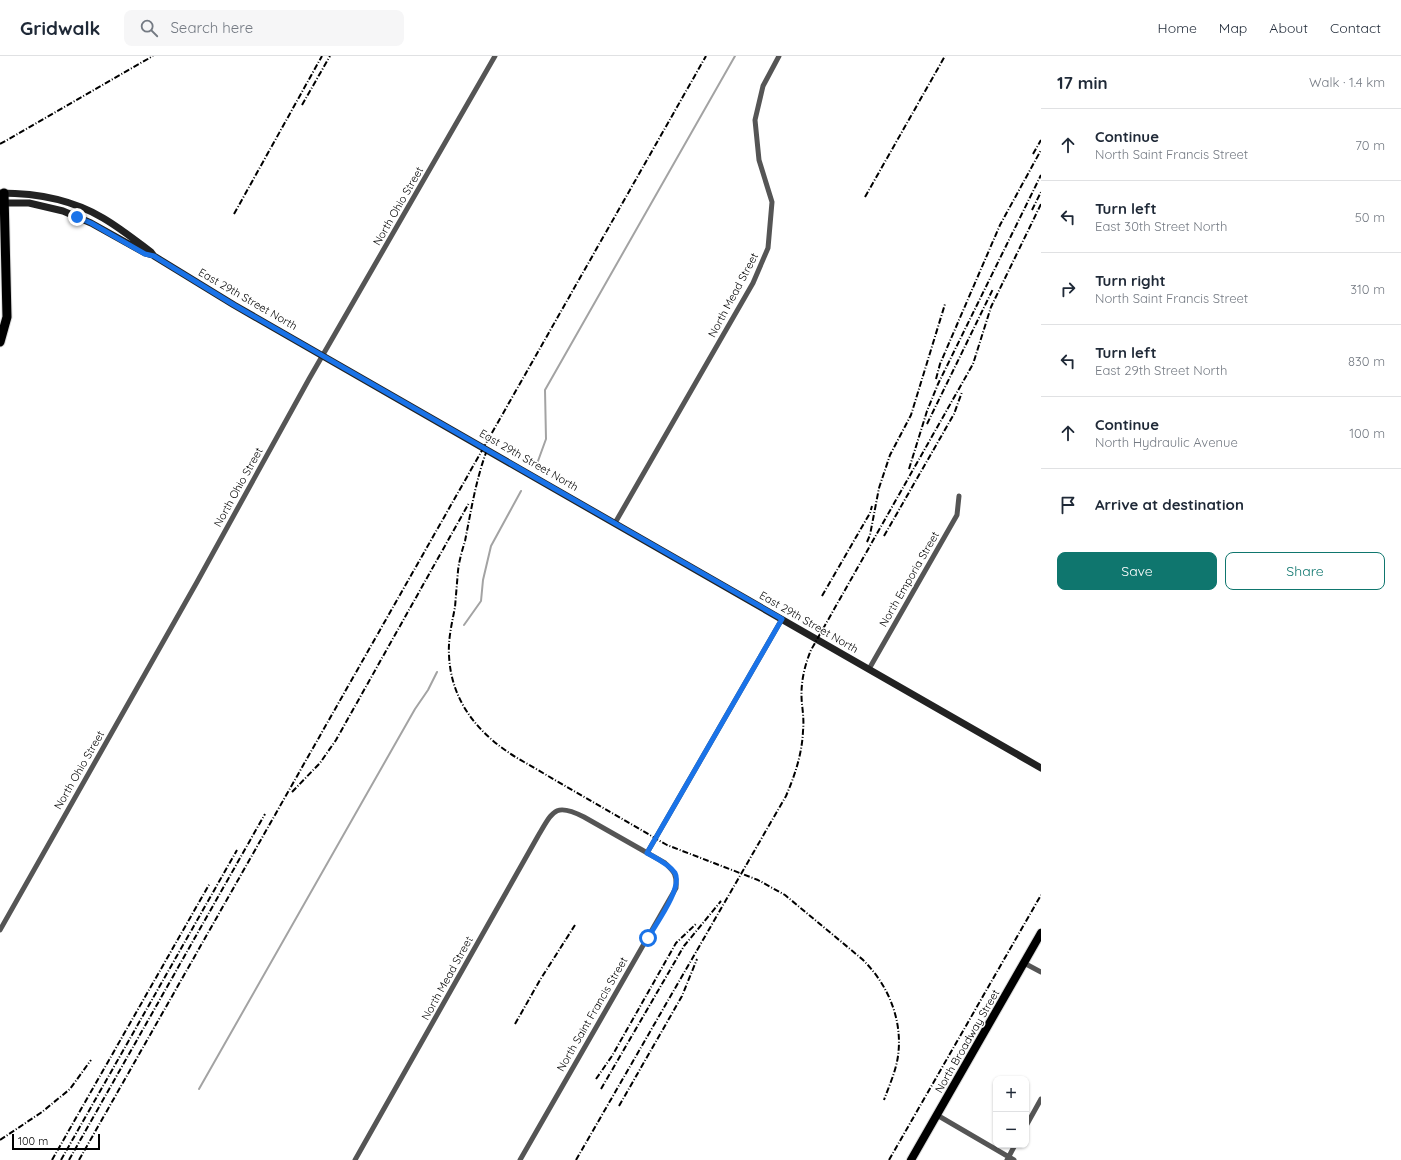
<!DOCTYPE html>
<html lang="en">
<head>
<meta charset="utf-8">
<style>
  :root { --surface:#fff; --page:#f6f6f7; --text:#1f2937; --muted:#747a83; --line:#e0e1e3; --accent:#0f766e }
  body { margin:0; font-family:Quicksand,sans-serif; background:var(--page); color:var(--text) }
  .controls { position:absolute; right:12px; bottom:12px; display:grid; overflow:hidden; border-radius:8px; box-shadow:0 1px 3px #0004 }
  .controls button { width:36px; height:36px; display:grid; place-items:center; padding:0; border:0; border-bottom:1px solid var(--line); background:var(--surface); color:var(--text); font:20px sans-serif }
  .scale { position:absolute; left:12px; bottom:10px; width:88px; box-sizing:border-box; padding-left:4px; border:2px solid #000; border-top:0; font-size:11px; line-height:14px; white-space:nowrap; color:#000; -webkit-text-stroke:3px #fff; paint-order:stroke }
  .stop { position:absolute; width:12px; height:12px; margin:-9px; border:3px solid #1a73e8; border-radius:50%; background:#fff }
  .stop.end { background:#1a73e8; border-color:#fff; box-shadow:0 1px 4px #0008 }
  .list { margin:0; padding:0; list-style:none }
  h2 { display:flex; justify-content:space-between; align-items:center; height:52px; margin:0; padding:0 16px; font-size:17px }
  h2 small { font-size:13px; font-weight:400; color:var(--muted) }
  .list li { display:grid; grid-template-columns:26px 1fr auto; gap:12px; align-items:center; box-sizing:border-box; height:72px; padding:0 16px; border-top:1px solid var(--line) }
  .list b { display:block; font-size:15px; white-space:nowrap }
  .list p { margin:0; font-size:13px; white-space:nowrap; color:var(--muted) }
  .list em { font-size:13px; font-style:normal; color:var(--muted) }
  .actions { display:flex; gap:8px; padding:12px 16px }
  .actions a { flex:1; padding:9px 0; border:1px solid var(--accent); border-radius:8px; text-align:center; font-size:14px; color:var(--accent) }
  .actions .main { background:var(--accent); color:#fff }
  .icon { flex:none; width:22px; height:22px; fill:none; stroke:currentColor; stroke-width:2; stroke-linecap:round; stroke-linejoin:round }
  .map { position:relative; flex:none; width:1041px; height:1104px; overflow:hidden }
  header { display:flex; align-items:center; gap:24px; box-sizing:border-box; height:56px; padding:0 20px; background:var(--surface); border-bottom:1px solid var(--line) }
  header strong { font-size:19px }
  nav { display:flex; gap:22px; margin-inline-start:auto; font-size:14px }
  .search { width:280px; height:36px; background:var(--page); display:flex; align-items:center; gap:10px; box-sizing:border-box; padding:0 14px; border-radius:8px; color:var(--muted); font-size:15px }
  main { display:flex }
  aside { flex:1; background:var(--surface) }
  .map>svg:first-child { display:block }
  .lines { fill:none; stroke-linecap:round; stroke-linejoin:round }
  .stream { stroke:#a3a3a3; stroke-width:2 }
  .primary-casing { stroke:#dbdbdb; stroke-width:10 }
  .highway-casing { stroke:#dbdbdb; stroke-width:11 }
  .street { stroke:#555; stroke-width:5 }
  .secondary { stroke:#222; stroke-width:7 }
  .primary { stroke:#000; stroke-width:8 }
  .highway { stroke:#000; stroke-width:9 }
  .rail { stroke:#000; stroke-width:2; stroke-dasharray:6 2 1 2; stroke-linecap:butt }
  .route { stroke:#1a73e8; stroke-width:5 }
  .labels { text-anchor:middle; stroke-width:3; stroke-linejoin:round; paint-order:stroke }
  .street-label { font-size:11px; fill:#000; stroke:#fff }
</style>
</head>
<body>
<header>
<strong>Gridwalk</strong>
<div class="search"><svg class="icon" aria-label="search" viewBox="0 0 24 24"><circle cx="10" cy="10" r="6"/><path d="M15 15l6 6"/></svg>Search here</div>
<nav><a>Home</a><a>Map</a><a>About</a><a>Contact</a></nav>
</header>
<main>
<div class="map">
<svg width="1041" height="1104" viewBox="0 0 1041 1104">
  <rect width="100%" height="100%" fill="#fff"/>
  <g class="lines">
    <path class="stream" d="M 538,405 L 546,383 L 545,334 L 735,0
      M 464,569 L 481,545 L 483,524 L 491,490 L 521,435
      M 199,1033 L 415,653 L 428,634 L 437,616"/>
    <g class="primary-casing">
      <path id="primary" d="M 911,1104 L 1041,877"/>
    </g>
    <g class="highway-casing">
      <path id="highway" d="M 0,286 L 7,261 L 4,137"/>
    </g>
    <path class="street" d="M 615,467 L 753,227 L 768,192 L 772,146 L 759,104 L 755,64 L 763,30 L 779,0
      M 869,613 L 957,459 L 959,440
      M 647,797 L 782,563
      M 0,874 L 197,526 L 309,323 L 495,0
      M 1024,907 L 1041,916
      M 937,1059 L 1014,1104
      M 1026,1070 L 1041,1043
      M 355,1104 L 538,780 C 553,755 555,746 584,761 L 665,807 C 674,816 677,818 676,832 L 520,1104
      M 1007,1104 L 1015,1089"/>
    <path class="secondary" d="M 0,137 C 35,137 73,144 103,162 C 120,172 135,184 151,196 L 154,200 L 234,249 L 1041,712
      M 0,147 L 29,147 L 63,155 L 91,167 L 145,197 L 152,199"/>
    <use href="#primary" class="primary"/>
    <use href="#highway" class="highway"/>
    <path class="rail" d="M 302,49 L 330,0
      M 0,88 L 153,0
      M 1033,98 L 1041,84
      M 865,141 L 945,0
      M 1032,154 L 1041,136
      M 234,158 L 322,0
      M 936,323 L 940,308 L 1000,169 L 1041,94
      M 927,368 L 993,233
      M 487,394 C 476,423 471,455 465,485 C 462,495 459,505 458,515 C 457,527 456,539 455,551 C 452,567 448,583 449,599 C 451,649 483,683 524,706 L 667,789 L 758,824 L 785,839 L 862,903 C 888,928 903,964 898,1000 C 896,1015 889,1030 884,1044
      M 909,413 L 927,355 L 938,328 L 1041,119
      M 884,480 L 954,358 L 962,336
      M 867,486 L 870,479 L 879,432 L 890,399 L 911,359 L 945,248
      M 822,540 L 870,457 L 872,450
      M 292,736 L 320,707 L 336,684 L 469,447
      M 515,968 L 540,924 L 575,869
      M 596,1023 L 612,1000 L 676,887 L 697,867
      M 601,1033 L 684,890 L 721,845
      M 619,1050 L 682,940 L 697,903
      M 0,1084 L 42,1056 L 70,1033 L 91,1004
      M 52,1104 L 210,827
      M 61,1104 L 237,794
      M 69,1104 L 265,758
      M 79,1104 L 706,0
      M 576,1104 L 786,740 C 795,719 802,698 803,675 C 804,666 803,657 802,648 C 800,629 804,611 811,594 L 973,308 L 991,251 L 1041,148
      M 889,1104 L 1041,839"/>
  </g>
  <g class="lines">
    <path class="route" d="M 77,161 L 91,167 L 145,198 L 154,200 L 234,249 L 782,563 L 647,797 C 656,802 669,808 675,817 C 683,832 655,869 648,882"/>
  </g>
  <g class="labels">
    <g class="street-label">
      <text transform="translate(398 150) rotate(-60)" y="4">North Ohio Street</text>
      <text transform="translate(733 239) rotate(-62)" y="4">North Mead Street</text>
      <text transform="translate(248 243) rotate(30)" y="4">East 29th Street North</text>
      <text transform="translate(529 404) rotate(30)" y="4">East 29th Street North</text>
      <text transform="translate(238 431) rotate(-61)" y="4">North Ohio Street</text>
      <text transform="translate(909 523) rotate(-60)" y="4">North Emporia Street</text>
      <text transform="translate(809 566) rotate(30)" y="4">East 29th Street North</text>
      <text transform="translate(79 714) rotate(-60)" y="4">North Ohio Street</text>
      <text transform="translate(447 922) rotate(-61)" y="4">North Mead Street</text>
      <text transform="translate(592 958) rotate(-60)" y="4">North Saint Francis Street</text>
      <text transform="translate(967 985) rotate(-60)" y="4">North Broadway Street</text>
    </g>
  </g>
</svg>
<div class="controls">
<button>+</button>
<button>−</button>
</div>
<div class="scale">100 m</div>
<div class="stop" style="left:648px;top:882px"></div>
<div class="stop end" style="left:77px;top:161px"></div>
</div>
<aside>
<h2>17 min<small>Walk · 1.4 km</small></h2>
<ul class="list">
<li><svg class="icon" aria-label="ahead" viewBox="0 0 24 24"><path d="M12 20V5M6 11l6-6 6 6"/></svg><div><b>Continue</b><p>North Saint Francis Street</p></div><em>70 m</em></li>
<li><svg class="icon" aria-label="left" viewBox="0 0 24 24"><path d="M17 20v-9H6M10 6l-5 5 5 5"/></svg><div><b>Turn left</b><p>East 30th Street North</p></div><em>50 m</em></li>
<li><svg class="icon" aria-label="right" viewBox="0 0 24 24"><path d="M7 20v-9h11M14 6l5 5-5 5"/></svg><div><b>Turn right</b><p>North Saint Francis Street</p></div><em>310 m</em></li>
<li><svg class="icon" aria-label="left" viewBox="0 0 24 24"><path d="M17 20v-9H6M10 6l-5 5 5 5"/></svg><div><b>Turn left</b><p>East 29th Street North</p></div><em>830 m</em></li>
<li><svg class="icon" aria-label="ahead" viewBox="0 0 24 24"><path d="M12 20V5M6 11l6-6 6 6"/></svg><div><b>Continue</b><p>North Hydraulic Avenue</p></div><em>100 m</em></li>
<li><svg class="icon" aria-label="arrive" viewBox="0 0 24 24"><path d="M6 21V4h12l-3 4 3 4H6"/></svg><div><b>Arrive at destination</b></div></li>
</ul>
<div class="actions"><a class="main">Save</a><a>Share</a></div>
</aside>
</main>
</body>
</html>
